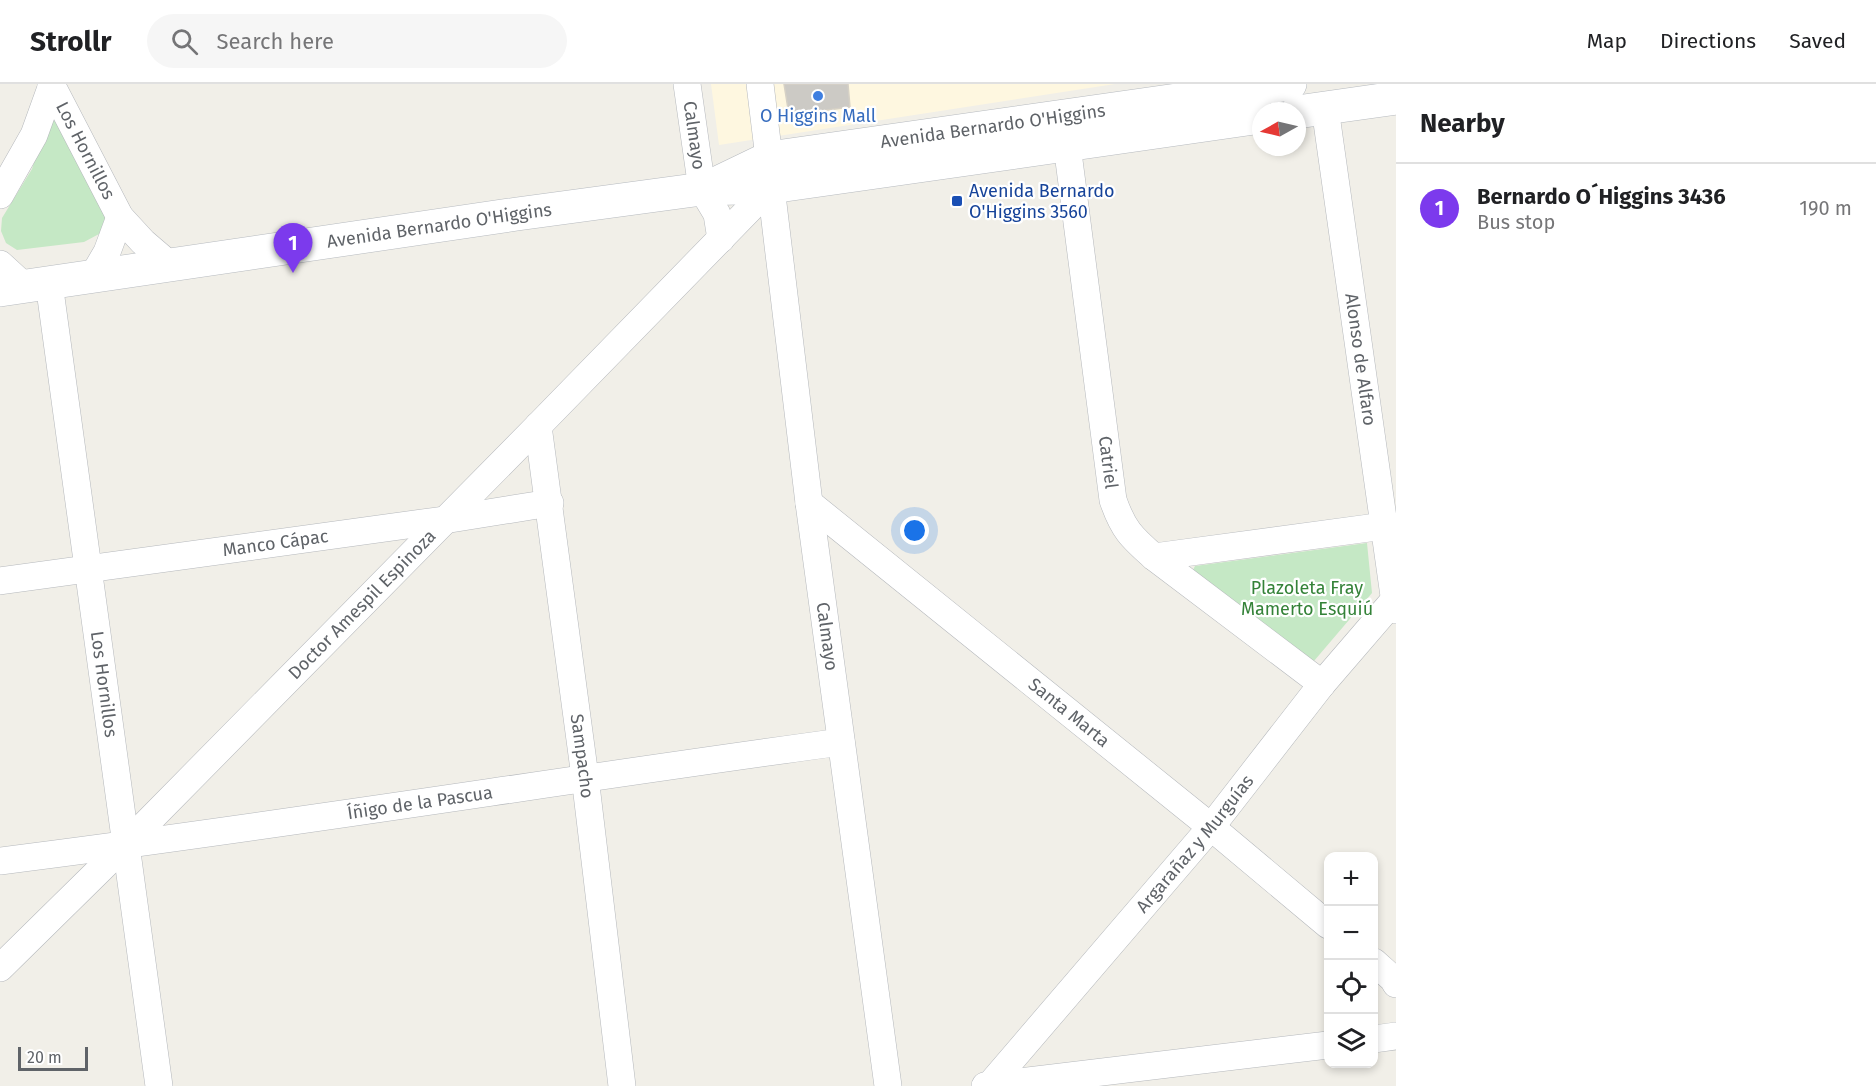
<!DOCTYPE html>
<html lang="en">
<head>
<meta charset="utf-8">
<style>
  :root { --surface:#fff; --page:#f6f6f6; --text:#202124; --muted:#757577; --line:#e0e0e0; --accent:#7c3aed }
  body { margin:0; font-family:"Fira Sans",sans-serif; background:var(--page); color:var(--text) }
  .controls { position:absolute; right:18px; bottom:18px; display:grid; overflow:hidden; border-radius:12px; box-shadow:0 3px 9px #0003 }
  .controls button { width:54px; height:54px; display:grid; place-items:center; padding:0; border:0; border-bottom:2px solid var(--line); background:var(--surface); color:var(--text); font:30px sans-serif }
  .compass { position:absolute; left:1252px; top:18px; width:54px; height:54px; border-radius:50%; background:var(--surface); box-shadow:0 3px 9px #0003; rotate:262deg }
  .scale { position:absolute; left:18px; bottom:15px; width:70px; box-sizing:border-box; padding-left:6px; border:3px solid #5f6368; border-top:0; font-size:16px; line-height:21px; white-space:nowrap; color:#5f6368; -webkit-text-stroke:4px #fff; paint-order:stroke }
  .you { position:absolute; left:915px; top:447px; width:21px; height:21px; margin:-15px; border:4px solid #fff; border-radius:50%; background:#1a73e8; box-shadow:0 0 0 9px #1a73e833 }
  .badge { display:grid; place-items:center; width:39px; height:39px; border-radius:50%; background:var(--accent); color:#fff; font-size:20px; font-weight:700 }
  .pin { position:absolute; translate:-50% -50px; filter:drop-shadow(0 2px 3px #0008) }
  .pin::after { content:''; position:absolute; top:32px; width:21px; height:18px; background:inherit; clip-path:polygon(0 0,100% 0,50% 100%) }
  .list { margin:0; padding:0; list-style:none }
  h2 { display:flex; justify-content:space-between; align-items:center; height:78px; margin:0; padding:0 24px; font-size:26px }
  h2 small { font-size:20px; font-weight:400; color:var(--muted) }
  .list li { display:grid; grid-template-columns:39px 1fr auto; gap:18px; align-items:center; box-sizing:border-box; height:90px; padding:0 24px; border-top:2px solid var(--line) }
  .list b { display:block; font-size:22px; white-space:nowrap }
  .list p { margin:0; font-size:20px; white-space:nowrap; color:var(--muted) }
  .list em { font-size:20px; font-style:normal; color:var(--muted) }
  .icon { flex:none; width:33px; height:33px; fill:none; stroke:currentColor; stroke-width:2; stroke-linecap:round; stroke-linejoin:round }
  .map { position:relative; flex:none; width:1396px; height:1002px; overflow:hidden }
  header { display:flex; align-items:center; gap:36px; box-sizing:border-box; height:84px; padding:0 30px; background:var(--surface); border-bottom:2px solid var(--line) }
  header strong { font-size:28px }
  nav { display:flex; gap:33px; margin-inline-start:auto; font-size:21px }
  .search { width:420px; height:54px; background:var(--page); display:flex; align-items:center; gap:15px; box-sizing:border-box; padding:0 21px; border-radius:33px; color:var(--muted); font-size:22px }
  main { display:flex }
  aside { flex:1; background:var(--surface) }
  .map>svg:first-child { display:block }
  .commercial { fill:#fef7e0 }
  .green { fill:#c5e8c5 }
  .building { fill:#cccac5; stroke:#d6d1c6; stroke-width:1.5 }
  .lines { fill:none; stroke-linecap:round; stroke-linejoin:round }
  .minor-casing { stroke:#b5b8bc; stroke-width:28 }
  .secondary-casing { stroke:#b6babf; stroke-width:34 }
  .minor { stroke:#fff; stroke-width:27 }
  .secondary { stroke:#fff; stroke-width:33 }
  .shop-dot { fill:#3f7fe0; stroke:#fff; stroke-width:2 }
  .transit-dot { fill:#1a4fb4; stroke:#fff; stroke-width:2 }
  .labels { text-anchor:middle; stroke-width:4.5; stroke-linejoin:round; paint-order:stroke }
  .shop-label { font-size:18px; fill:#366cbe; stroke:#fff }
  .street-label { font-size:18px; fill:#5f6368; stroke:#fff }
  .transit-label { font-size:18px; fill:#164399; stroke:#fff; text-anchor:start }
  .park-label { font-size:18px; fill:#348238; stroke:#fff }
</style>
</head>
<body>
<header>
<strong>Strollr</strong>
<div class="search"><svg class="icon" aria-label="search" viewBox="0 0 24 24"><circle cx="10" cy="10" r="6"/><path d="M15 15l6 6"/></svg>Search here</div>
<nav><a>Map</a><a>Directions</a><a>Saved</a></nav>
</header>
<main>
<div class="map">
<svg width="1396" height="1002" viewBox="0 0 1396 1002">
  <rect width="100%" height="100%" fill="#f1efe8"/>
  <path class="commercial" d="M 711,0 L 1115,0 L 719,61 Z"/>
  <path class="green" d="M 50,27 L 108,135 L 99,150 L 84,158 L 17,166 L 6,159 L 1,147 L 2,134 L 32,85 Z
    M 1367,459 L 1372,509 L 1314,577 L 1192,488 L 1195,482 Z"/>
  <path class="building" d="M 784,0 L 848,0 L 850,23 L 789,31 Z"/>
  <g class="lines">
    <g class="minor-casing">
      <g id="minor">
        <path id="s1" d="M 51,0 L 120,133 L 143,158 L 171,182"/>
        <path id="s2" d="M 687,0 L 702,105 L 717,130 L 721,155"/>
        <path d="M 760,0 L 769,74"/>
        <path id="s3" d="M 1325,24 L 1396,526"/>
        <path id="s4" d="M 1067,61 L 1113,416 C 1123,445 1131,453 1154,473 L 1322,600"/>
        <path id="s5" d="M 771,103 L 809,419 L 888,1002"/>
        <path d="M 0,111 L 34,51 L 52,1"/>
        <path d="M 0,180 L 24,202"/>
        <path d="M 93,192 L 107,168 L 120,133"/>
        <path id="s6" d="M 49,199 L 159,1002"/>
        <path id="s7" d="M 538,342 L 585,693 L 622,1002"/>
        <path id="s8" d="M 809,419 L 1211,743 L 1328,841"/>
        <path d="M 1154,473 L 1384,442"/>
        <path id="s9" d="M 0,497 L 444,436 L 550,419"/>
        <path id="s10" d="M 0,777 C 281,742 561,696 841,658"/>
        <path d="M 1374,878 L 1393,895 L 1396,900"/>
        <path id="s11" d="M 0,884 L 125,761 L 538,342 L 771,103"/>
        <path d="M 1374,955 L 1396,952"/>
        <path d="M 985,1002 L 1328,961"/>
        <path id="s12" d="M 989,1002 L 1211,743 L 1322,600 L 1396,514"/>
      </g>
    </g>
    <g class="secondary-casing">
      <g id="secondary">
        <path d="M 1297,28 L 1396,14"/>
        <path id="s13" d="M 715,100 L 769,74 L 1290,0"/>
        <path id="s14" d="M 0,206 L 517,130 L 702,105 L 771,103 L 1261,33"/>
      </g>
    </g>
    <use href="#minor" class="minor"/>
    <use href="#secondary" class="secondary"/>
  </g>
  <circle class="shop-dot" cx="818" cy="12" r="6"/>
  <rect class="transit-dot" x="951" y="111" width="12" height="12" rx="3"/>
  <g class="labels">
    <g class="shop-label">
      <text x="818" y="38">O Higgins Mall</text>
    </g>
    <g class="street-label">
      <text dy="6" stroke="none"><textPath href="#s13" startOffset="286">Avenida Bernardo O'Higgins</textPath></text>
      <text dy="6" stroke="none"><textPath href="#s2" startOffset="52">Calmayo</textPath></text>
      <text dy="6" stroke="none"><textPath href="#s1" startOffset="75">Los Hornillos</textPath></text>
      <text dy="6" stroke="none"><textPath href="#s14" startOffset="444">Avenida Bernardo O'Higgins</textPath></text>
      <text dy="6" stroke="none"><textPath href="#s3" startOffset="254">Alonso de Alfaro</textPath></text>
      <text dy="6" stroke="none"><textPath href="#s4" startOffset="320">Catriel</textPath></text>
      <text dy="6" stroke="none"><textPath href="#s9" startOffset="278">Manco Cápac</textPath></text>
      <text dy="6" stroke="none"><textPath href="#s11" startOffset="513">Doctor Amespil Espinoza</textPath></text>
      <text dy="6" stroke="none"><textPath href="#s5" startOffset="453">Calmayo</textPath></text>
      <text dy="6" stroke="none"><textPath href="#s6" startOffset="405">Los Hornillos</textPath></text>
      <text dy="6" stroke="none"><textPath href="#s8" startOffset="334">Santa Marta</textPath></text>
      <text dy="6" stroke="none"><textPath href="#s7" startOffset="333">Sampacho</textPath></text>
      <text dy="6" stroke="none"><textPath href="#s10" startOffset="424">Íñigo de la Pascua</textPath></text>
      <text dy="6" stroke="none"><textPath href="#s12" startOffset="318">Argarañaz y Murguías</textPath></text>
    </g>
    <g class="transit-label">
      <text x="969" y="113">Avenida Bernardo<tspan x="969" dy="21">O'Higgins 3560</tspan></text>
    </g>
    <g class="park-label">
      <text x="1307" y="510">Plazoleta Fray<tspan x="1307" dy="21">Mamerto Esquiú</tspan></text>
    </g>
  </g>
</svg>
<div class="controls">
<button>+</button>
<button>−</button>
<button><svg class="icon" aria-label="locate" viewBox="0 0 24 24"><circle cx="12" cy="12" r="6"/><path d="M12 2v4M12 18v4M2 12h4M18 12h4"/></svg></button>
<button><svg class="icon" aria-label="layers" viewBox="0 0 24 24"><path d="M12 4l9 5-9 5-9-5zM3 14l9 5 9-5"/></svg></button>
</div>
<svg class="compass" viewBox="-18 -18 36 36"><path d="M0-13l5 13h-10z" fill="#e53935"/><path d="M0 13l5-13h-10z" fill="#757577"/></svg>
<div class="scale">20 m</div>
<div class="you"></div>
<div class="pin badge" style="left:293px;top:189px">1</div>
</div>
<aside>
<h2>Nearby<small></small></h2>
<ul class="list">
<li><span class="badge">1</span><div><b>Bernardo O´Higgins 3436</b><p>Bus stop</p></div><em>190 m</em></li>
</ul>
</aside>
</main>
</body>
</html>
